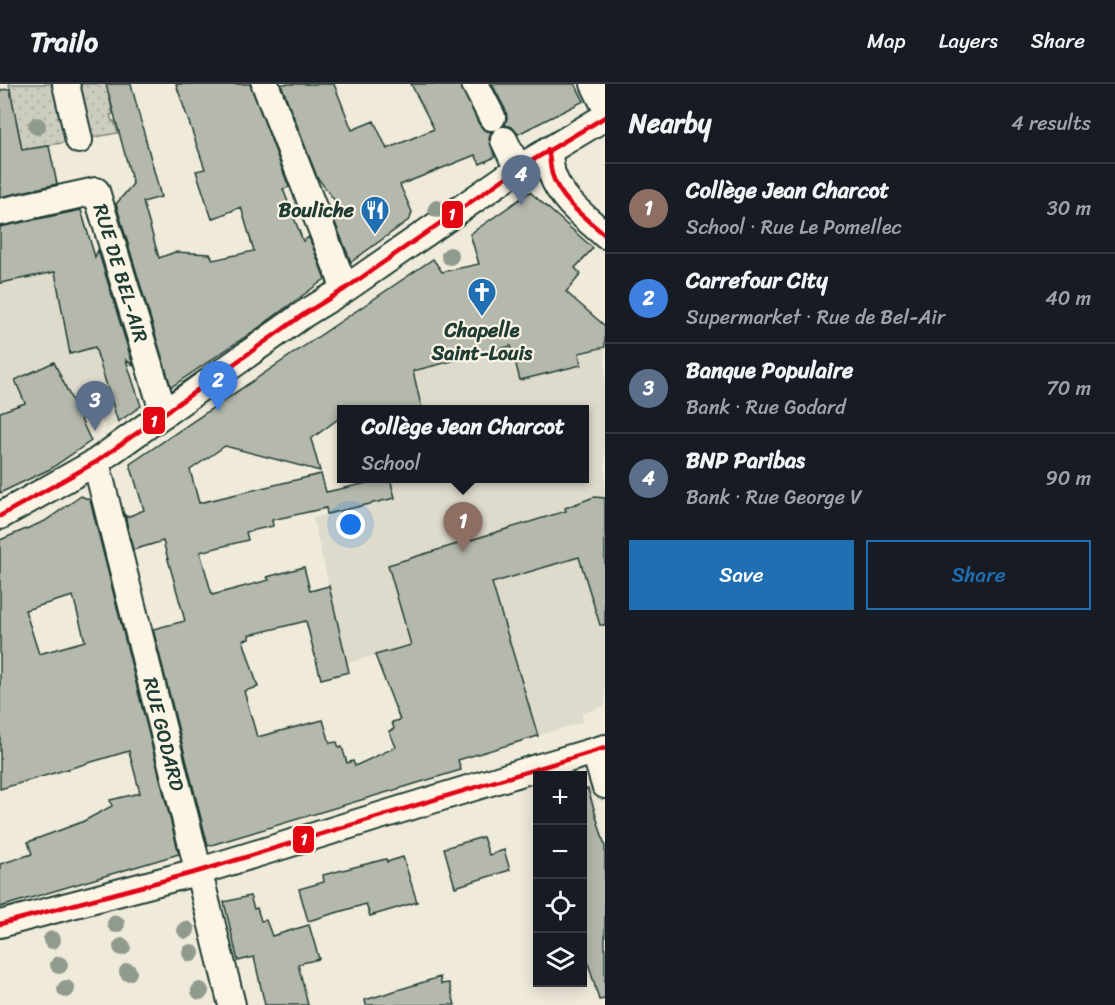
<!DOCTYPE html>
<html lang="en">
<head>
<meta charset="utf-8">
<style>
  :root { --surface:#171b24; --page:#242831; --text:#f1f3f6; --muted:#9ea1a6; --line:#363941; --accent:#1f6fb2 }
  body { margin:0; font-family:Sriracha,sans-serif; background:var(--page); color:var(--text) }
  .controls { position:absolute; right:18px; bottom:18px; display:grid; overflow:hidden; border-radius:0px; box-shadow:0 3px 15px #0003 }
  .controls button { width:54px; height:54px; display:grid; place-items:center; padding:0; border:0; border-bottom:2px solid var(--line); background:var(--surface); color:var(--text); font:30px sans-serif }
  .you { position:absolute; left:351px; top:441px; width:21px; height:21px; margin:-15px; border:4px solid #fff; border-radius:50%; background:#1a73e8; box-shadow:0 0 0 9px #1a73e833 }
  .badge { display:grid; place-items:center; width:39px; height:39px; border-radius:50%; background:var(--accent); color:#fff; font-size:20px; font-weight:700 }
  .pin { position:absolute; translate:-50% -50px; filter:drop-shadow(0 2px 3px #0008) }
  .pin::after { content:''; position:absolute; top:32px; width:21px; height:18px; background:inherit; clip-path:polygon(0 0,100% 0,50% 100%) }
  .popup { position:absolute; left:337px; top:321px; width:252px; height:78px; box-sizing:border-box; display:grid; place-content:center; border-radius:0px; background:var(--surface); filter:drop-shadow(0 2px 4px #0005); font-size:20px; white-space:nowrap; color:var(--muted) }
  .popup b { font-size:22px; color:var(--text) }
  .popup::after { content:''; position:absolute; left:50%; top:100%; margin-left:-12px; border:12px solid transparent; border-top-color:var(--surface) }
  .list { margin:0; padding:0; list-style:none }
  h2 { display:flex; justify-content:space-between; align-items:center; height:78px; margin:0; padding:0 24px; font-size:26px }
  h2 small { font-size:20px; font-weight:400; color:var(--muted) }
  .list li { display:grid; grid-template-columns:39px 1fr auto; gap:18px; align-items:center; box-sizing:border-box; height:90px; padding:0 24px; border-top:2px solid var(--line) }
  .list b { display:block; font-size:22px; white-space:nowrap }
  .list p { margin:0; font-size:20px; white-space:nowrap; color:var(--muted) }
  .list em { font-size:20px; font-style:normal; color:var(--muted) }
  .actions { display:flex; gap:12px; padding:18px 24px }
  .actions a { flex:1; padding:14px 0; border:2px solid var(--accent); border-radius:0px; text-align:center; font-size:21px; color:var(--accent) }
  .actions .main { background:var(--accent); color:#fff }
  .icon { flex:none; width:33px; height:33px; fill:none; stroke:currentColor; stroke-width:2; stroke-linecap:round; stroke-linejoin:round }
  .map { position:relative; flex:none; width:605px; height:921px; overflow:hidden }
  header { display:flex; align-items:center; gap:36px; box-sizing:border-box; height:84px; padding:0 30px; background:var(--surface); border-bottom:2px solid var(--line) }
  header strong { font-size:28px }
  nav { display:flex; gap:33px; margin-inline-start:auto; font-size:21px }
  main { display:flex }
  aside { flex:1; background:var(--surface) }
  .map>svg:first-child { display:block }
  .built { fill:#dedbcc }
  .park { fill:url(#park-dots); stroke:#76857a; stroke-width:1.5 }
  .building { fill:#b5b9ad; stroke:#1f3d34; stroke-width:1.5; fill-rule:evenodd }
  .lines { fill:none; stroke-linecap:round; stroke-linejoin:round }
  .minor-casing { stroke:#1f3d34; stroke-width:30 }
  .minor { stroke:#fcf5e5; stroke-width:26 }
  .bus-1-casing { stroke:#fcf5e5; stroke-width:9 }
  .bus-1 { stroke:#e30613; stroke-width:4.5 }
  .tree { fill:#909b8e }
  .labels { text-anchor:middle; stroke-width:4.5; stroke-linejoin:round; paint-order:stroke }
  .poi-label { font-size:20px; font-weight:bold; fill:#1f3d34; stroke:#fcf5e5; text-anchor:end }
  .street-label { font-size:20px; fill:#1f3d34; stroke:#fcf5e5 }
  .line-badge { stroke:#fcf5e5; stroke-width:2 }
  .badge-label { font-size:16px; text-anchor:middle; font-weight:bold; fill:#fff }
</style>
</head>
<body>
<header>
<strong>Trailo</strong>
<nav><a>Map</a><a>Layers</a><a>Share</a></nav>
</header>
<main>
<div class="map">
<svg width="605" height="921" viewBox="0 0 605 921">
  <defs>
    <pattern id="park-dots" width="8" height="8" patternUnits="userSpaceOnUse" patternTransform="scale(1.5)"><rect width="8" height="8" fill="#cccdbf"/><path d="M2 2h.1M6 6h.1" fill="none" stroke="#afb1a5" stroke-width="1.8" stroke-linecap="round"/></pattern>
  </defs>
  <rect width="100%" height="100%" fill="#efeada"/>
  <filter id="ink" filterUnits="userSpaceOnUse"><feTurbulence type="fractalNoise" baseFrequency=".0167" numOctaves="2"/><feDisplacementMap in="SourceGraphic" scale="12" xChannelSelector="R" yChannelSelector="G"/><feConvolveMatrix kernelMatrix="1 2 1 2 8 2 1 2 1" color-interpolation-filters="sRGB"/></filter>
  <g filter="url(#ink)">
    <path class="built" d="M 81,125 L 92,162 L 89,163 L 141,322 L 106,346 L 98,329 L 82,336 L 76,330 L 0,328 L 0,140 Z
      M 605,238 L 605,622 L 582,629 L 582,638 L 466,674 L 432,556 L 347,579 L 313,434 L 395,414 L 390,395 L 584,394 L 584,326 L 422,325 L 413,288 Z"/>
    <path class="park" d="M 9,0 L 106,0 L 113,30 L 110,31 L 112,37 L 114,37 L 118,49 L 22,66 Z"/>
    <path class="building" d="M 106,0 L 131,0 L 161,113 L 143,118 L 159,174 L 175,168 L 210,170 L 213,176 L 254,167 L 241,123 L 212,135 L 196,87 L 205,85 L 176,0 L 250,0 L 289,103 L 283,105 L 303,157 L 309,153 L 325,195 L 258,244 L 171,303 L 116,120 L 133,100 Z
      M 281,0 L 334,0 L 352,46 L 374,37 L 387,65 L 434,45 L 411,0 L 460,0 L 479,40 L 484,46 L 491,48 L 489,55 L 495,73 L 480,80 L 475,71 L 400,101 L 412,128 L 410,135 L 351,178 L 334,136 L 344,129 L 317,93 Z
      M 492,0 L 575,0 L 584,17 L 518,50 L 512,43 L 505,41 L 507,34 L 506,27 Z
      M 10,5 L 22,66 L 49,62 L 57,100 L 0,113 L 0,6 Z
      M 530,108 L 593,164 L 575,184 L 581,190 L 566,208 L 605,242 L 605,263 L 579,269 L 581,281 L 520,296 L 511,262 L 413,287 L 422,326 L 342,326 L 342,332 L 311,355 L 320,387 L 225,362 L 190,386 L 199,419 L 321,390 L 326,408 L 367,399 L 366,394 L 390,394 L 395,414 L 327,430 L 326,424 L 272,436 L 273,442 L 246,448 L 248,456 L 200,468 L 212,511 L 269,496 L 267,493 L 304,483 L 310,507 L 329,502 L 349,588 L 321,595 L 306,537 L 249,551 L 249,555 L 243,556 L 258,603 L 244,607 L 257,653 L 323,636 L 330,659 L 337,658 L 339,664 L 342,663 L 347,679 L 353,677 L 355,682 L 396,663 L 389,647 L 394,645 L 392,638 L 400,636 L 375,571 L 411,561 L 388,481 L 566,427 L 565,424 L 594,413 L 605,414 L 605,541 L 600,541 L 579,473 L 492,499 L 538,652 L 458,676 L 461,686 L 208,762 L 153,545 L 185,537 L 163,457 L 133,466 L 125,431 L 127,433 L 144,426 L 130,380 L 433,175 L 442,188 L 479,180 L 470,150 Z
      M 81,126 L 95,173 L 98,166 L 133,281 L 126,276 L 141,322 L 118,338 L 95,263 L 70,270 L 55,188 L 0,199 L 0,143 Z
      M 54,278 L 91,357 L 50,385 L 0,409 L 0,328 L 25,319 L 15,296 Z
      M 81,412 L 90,416 L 179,770 L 0,823 L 0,780 L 32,770 L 28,758 L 82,738 L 112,722 L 110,716 L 140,709 L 129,667 L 0,705 L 0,456 L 45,437 ZM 73,512 L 85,557 L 39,570 L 25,526 Z
      M 582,705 L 588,705 L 605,762 L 605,915 L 599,916 L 582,858 Z
      M 483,753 L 489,771 L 504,766 L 510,786 L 455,803 L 444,764 Z
      M 403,773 L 417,818 L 370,832 L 366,820 L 308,837 L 299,805 L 324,798 L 323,791 L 386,775 L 387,778 Z
      M 250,812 L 254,825 L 257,824 L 261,837 L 266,836 L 272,852 L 309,841 L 319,875 L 298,880 L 308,921 L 265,921 L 254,873 L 238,877 L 224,818 Z
      M 440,893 L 441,900 L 449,899 L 455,921 L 366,921 L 365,916 Z"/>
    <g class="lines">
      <g class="minor-casing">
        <path id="minor" d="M 66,0 L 79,56
          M 265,0 L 345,205
          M 475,0 L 492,33
          M 594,0 L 605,22
          M 504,56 L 518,85
          M 548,66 C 550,74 550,82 552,90 C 561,116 585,133 605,151
          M 0,128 L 96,107 L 164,330
          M 96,378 L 232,921
          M 0,432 L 96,378 L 304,230 L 345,205 L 518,85 L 605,33
          M 595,668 L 605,701
          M 0,840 L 200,787 L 523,688 L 605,664"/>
      </g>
      <use href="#minor" class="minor"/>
      <g class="bus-1-casing">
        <path id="bus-1" d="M 548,66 C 550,74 550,82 552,90 C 560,116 585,134 605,151
          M 0,432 L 96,378 L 304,230 L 345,205 L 518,85 L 605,33
          M 0,840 L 200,787 L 605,664"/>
      </g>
      <use href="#bus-1" class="bus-1"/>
    </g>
    <g class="tree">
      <circle cx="37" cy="42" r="9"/>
      <circle cx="437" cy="125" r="9"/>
      <circle cx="450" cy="172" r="9"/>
      <circle cx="116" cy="840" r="9"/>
      <circle cx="186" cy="846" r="9"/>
      <circle cx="52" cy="856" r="9"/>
      <circle cx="122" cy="863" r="9"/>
      <circle cx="191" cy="869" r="9"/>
      <circle cx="59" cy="881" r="9"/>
      <circle cx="128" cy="888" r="9"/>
      <circle cx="66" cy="905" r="9"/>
      <circle cx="200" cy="907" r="9"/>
    </g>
  </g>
  <defs>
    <g id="restaurant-pin" transform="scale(1.5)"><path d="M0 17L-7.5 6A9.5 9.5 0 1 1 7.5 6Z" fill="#1f6fb2" stroke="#fcf5e5"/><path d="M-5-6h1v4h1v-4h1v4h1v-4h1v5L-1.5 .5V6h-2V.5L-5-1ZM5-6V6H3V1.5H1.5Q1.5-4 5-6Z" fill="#fff"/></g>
    <g id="church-pin" transform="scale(1.5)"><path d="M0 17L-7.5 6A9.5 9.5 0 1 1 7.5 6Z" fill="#1f6fb2" stroke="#fcf5e5"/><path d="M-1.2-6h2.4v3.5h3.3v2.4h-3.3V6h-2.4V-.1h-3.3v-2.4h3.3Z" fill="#fff"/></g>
  </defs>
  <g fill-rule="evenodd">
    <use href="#restaurant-pin" x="375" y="126"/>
    <use href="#church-pin" x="482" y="208"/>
  </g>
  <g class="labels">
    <g class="poi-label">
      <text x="354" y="133">Bouliche</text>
      <text x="482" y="253" text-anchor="middle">Chapelle<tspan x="482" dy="23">Saint-Louis</tspan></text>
    </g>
    <g class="street-label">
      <text transform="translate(121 189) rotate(73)" y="7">RUE DE BEL-AIR</text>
      <text transform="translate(164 650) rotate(76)" y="7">RUE GODARD</text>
    </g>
  </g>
  <g class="line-badge">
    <rect x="441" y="116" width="23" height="29" rx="6" fill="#e30613"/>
    <rect x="142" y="322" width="24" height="29" rx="6" fill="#e30613"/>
    <rect x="292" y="741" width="23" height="29" rx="6" fill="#e30613"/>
  </g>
  <g class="badge-label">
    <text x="452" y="136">1</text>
    <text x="154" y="343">1</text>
    <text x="304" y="761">1</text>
  </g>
</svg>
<div class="controls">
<button>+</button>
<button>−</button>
<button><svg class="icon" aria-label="locate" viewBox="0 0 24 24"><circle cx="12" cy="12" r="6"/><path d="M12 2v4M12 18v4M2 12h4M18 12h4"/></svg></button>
<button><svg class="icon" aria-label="layers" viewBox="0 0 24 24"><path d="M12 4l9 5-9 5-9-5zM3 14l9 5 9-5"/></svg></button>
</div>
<div class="you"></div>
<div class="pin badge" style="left:463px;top:468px;background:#8d6e63">1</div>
<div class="popup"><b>Collège Jean Charcot</b>School</div>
<div class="pin badge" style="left:218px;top:327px;background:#3f7fe0">2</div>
<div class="pin badge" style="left:95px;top:347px;background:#5c6f8a">3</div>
<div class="pin badge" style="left:521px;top:121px;background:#5c6f8a">4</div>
</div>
<aside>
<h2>Nearby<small>4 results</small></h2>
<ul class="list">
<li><span class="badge" style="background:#8d6e63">1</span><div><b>Collège Jean Charcot</b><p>School · Rue Le Pomellec</p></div><em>30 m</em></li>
<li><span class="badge" style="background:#3f7fe0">2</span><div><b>Carrefour City</b><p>Supermarket · Rue de Bel-Air</p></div><em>40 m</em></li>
<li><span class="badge" style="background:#5c6f8a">3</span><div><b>Banque Populaire</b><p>Bank · Rue Godard</p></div><em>70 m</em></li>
<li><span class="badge" style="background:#5c6f8a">4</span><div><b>BNP Paribas</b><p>Bank · Rue George V</p></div><em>90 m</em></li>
</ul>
<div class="actions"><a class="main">Save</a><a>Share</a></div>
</aside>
</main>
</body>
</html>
